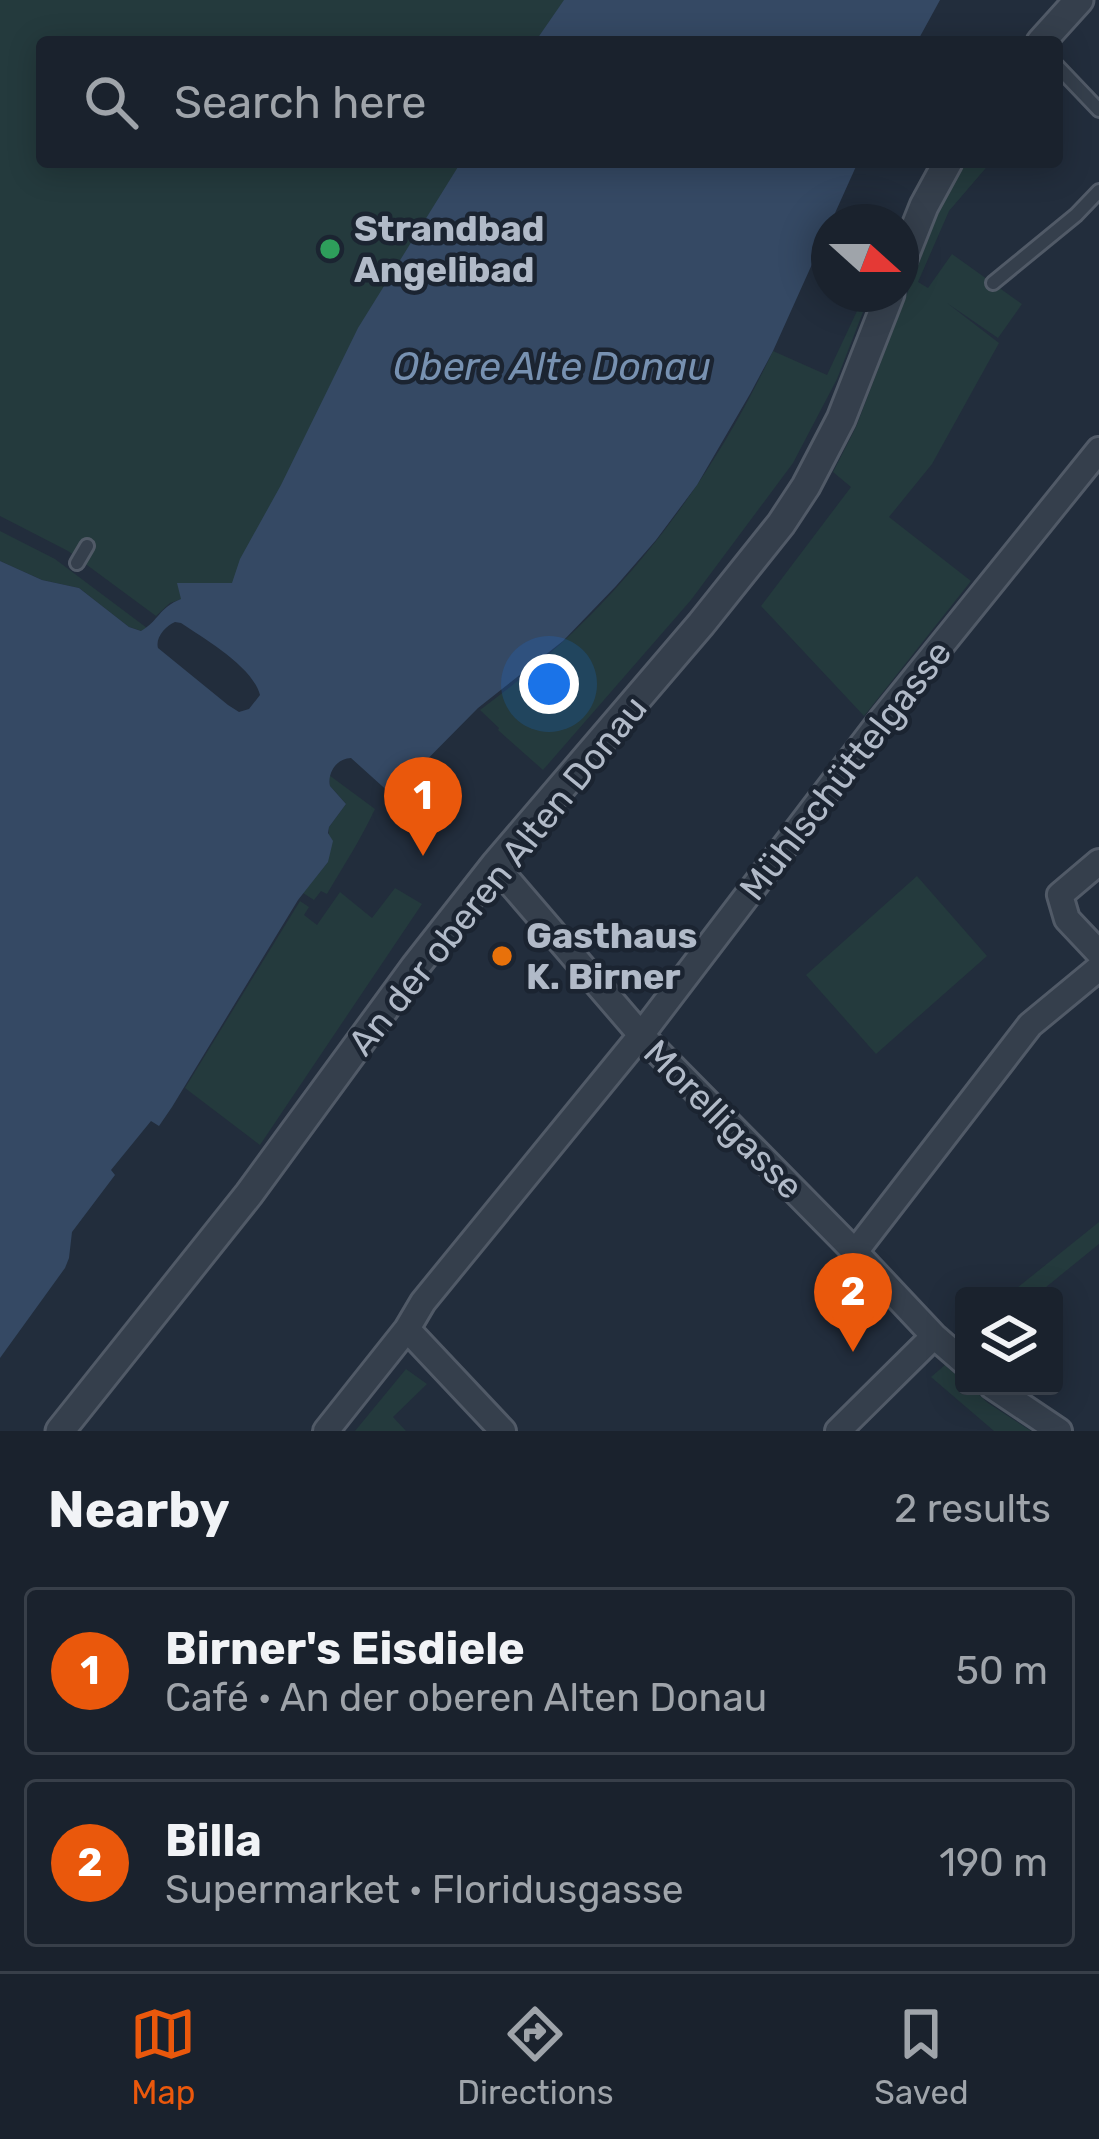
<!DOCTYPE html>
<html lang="en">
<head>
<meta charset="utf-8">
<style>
  :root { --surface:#1a222d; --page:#232a35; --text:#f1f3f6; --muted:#9fa4aa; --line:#383f49; --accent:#ea580c }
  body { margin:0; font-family:Rubik,sans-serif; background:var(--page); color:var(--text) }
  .controls { position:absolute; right:36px; bottom:36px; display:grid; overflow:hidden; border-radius:12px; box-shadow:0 6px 30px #0003 }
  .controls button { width:108px; height:108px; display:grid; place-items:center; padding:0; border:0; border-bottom:3px solid var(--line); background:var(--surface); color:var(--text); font:60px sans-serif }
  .compass { position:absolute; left:811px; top:204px; width:108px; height:108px; border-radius:50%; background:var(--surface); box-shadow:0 6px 30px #0003; rotate:111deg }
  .you { position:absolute; left:549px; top:684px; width:42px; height:42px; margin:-30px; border:9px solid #fff; border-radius:50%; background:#1a73e8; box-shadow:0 0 0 18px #1a73e833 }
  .badge { display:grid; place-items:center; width:78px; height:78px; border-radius:50%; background:var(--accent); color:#fff; font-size:39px; font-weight:700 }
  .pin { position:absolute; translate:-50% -99px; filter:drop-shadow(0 3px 6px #0008) }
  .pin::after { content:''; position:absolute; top:63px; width:42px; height:36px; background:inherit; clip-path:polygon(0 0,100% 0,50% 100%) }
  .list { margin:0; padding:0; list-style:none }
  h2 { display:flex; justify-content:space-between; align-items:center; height:156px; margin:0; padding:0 48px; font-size:51px }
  h2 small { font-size:39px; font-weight:400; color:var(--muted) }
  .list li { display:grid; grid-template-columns:78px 1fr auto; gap:36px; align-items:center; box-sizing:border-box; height:168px; margin:0 24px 24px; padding:0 24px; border:3px solid var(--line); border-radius:12px }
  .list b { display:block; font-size:45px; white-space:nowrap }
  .list p { margin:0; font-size:39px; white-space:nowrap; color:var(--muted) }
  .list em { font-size:39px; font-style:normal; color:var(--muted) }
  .icon { flex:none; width:66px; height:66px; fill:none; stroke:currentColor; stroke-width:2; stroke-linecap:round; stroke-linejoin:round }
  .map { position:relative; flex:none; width:1099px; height:1431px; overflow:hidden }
  .search { position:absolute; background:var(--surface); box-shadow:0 6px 30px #0003; left:36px; right:36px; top:36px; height:132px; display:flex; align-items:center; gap:30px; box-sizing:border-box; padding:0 42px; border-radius:12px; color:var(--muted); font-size:45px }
  .sheet { height:540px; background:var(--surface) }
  nav { display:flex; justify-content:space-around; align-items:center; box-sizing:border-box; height:168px; border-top:3px solid var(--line); background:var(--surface); font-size:33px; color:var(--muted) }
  nav a { display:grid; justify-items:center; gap:6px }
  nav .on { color:var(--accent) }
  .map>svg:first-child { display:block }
  .green { fill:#243a3d }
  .water { fill:#354964; fill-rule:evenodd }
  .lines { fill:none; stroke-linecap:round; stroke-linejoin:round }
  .service-casing { stroke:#515a67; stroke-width:18 }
  .minor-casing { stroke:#515a67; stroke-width:30 }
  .tertiary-casing { stroke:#515a67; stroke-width:33 }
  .service { stroke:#353f4c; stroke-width:12 }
  .minor { stroke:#353f4c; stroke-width:24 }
  .tertiary { stroke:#353f4c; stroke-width:27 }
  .leisure-dot { fill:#2e9e5b; stroke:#1b2431; stroke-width:4.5 }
  .food-dot { fill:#e8710a; stroke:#1b2431; stroke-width:4.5 }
  .labels { text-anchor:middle; stroke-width:9; stroke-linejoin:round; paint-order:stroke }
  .poi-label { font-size:36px; font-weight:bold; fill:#b1bac8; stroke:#1b2431; text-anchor:start }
  .street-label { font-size:36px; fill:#b1bac8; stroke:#1b2431 }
  .water-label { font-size:39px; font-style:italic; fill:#7791b1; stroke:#1b2431 }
</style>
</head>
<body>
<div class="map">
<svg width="1099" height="1431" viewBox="0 0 1099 1431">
  <rect width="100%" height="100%" fill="#222d3c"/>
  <path class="green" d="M 0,0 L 661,0 L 661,42 L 42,42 L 42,162 L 660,162 L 258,584 L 178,583 L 182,599 L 170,603 L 156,616 L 68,551 L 0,516 Z
    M 964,162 L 991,162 L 949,211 L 918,282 L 928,288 L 952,254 L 1022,304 L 998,338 L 947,303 L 999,343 L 932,464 L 889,517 L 971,581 L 864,716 L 761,606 L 851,487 L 833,472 L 856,427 L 945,195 Z
    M 865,294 L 870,294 L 837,379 L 793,463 L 691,600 L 543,770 L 498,730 L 499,728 L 480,710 C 611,614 704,496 773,351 L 827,375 Z
    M 0,531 L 55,559 L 147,628 L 142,631 L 129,627 L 79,588 L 42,580 L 0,561 Z
    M 329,775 L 375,809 C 361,839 344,865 327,894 L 321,891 L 314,900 L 303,893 L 328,862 L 329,827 L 346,804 L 330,786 Z
    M 917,876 L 987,956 L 876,1054 L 806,975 Z
    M 395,888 L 422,904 L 260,1145 L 185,1088 L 300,901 L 309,907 L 304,915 L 317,925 L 340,892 L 372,918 Z
    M 1099,1222 L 1099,1244 L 1035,1296 L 1007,1296 Z
    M 945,1365 L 964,1382 L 964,1386 L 969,1386 L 988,1403 L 1031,1431 L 994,1431 L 931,1377 Z
    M 406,1369 L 427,1384 L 393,1417 L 406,1431 L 355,1431 Z"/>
  <path class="water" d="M 564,0 L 940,0 L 917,42 L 535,42 Z
    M 461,162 L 858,162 L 773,351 L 750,394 L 697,485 L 656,540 L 616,586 L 563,641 L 478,708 L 392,795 L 351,758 C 337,758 327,773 330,786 L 346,804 L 329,827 L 328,833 L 333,841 L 328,862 L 298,900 L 172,1107 L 159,1126 L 151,1121 L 111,1170 L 115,1175 L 72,1232 L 69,1258 L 65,1268 L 0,1358 L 0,561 L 42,580 L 79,588 L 129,627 L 141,631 C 159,621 158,608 181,599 L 177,583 L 232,583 L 240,559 L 281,485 L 358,328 ZM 175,622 L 181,623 C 205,639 253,667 260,695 L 249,709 L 239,712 L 228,705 L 158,648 C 155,637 166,626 175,622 Z"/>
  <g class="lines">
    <g class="service-casing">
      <path id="service" d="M 1057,66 L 1099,110
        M 993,283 L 1076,215 L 1099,191
        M 77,563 L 87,546"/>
    </g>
    <g class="minor-casing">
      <path id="minor" d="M 1099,862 L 1060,895 L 1067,919 L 1099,953
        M 495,865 L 641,1035 L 855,1252 L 934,1336 L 964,1362
        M 855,1252 L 1030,1025 L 1099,968
        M 407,1329 L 503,1431
        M 992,1386 L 1059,1431
        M 326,1431 L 407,1329 L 423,1302 L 641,1035 L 881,720 L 1099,450
        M 838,1431 L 934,1336"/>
    </g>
    <g class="tertiary-casing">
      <path id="tertiary" d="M 1041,42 L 1079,0
        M 901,264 L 924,206 L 948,162
        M 60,1431 L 249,1194 L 415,967 L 495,865 L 701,624 L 781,524 L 806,486 L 841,419 L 890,294"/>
    </g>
    <use href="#service" class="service"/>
    <use href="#minor" class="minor"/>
    <use href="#tertiary" class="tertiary"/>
  </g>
  <circle class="leisure-dot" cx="330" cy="249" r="12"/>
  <circle class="food-dot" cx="502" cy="956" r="12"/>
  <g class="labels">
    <g class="poi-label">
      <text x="354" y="241">Strandbad<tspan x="354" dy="41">Angelibad</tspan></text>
      <text x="526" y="948">Gasthaus<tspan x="526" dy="41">K. Birner</tspan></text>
    </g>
    <g class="street-label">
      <text transform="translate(845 770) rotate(-52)" y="13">Mühlschüttelgasse</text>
      <text transform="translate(497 875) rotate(-51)" y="13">An der oberen Alten Donau</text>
      <text transform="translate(724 1119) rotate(45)" y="13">Morelligasse</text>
    </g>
    <g class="water-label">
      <text x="552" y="380">Obere Alte Donau</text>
    </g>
  </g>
</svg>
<div class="controls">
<button><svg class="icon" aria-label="layers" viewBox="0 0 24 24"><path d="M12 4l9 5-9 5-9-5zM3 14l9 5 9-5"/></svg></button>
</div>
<svg class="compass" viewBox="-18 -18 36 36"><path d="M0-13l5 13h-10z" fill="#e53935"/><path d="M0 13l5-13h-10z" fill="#9fa4aa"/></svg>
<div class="you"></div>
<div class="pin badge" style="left:423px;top:856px">1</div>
<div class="pin badge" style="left:853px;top:1352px">2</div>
<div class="search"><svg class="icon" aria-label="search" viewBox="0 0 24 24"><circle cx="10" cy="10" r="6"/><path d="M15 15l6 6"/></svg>Search here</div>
</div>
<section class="sheet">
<h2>Nearby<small>2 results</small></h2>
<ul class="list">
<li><span class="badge">1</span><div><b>Birner's Eisdiele</b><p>Café · An der oberen Alten Donau</p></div><em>50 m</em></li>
<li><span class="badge">2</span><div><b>Billa</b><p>Supermarket · Floridusgasse</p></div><em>190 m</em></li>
</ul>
</section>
<nav>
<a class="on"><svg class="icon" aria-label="map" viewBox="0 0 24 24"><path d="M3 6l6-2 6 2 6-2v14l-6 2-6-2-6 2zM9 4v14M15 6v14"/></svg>Map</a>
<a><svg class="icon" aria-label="directions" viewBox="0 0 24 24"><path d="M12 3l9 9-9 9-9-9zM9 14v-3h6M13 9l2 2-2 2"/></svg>Directions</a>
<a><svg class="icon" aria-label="saved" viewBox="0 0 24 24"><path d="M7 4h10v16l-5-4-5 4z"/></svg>Saved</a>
</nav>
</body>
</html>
